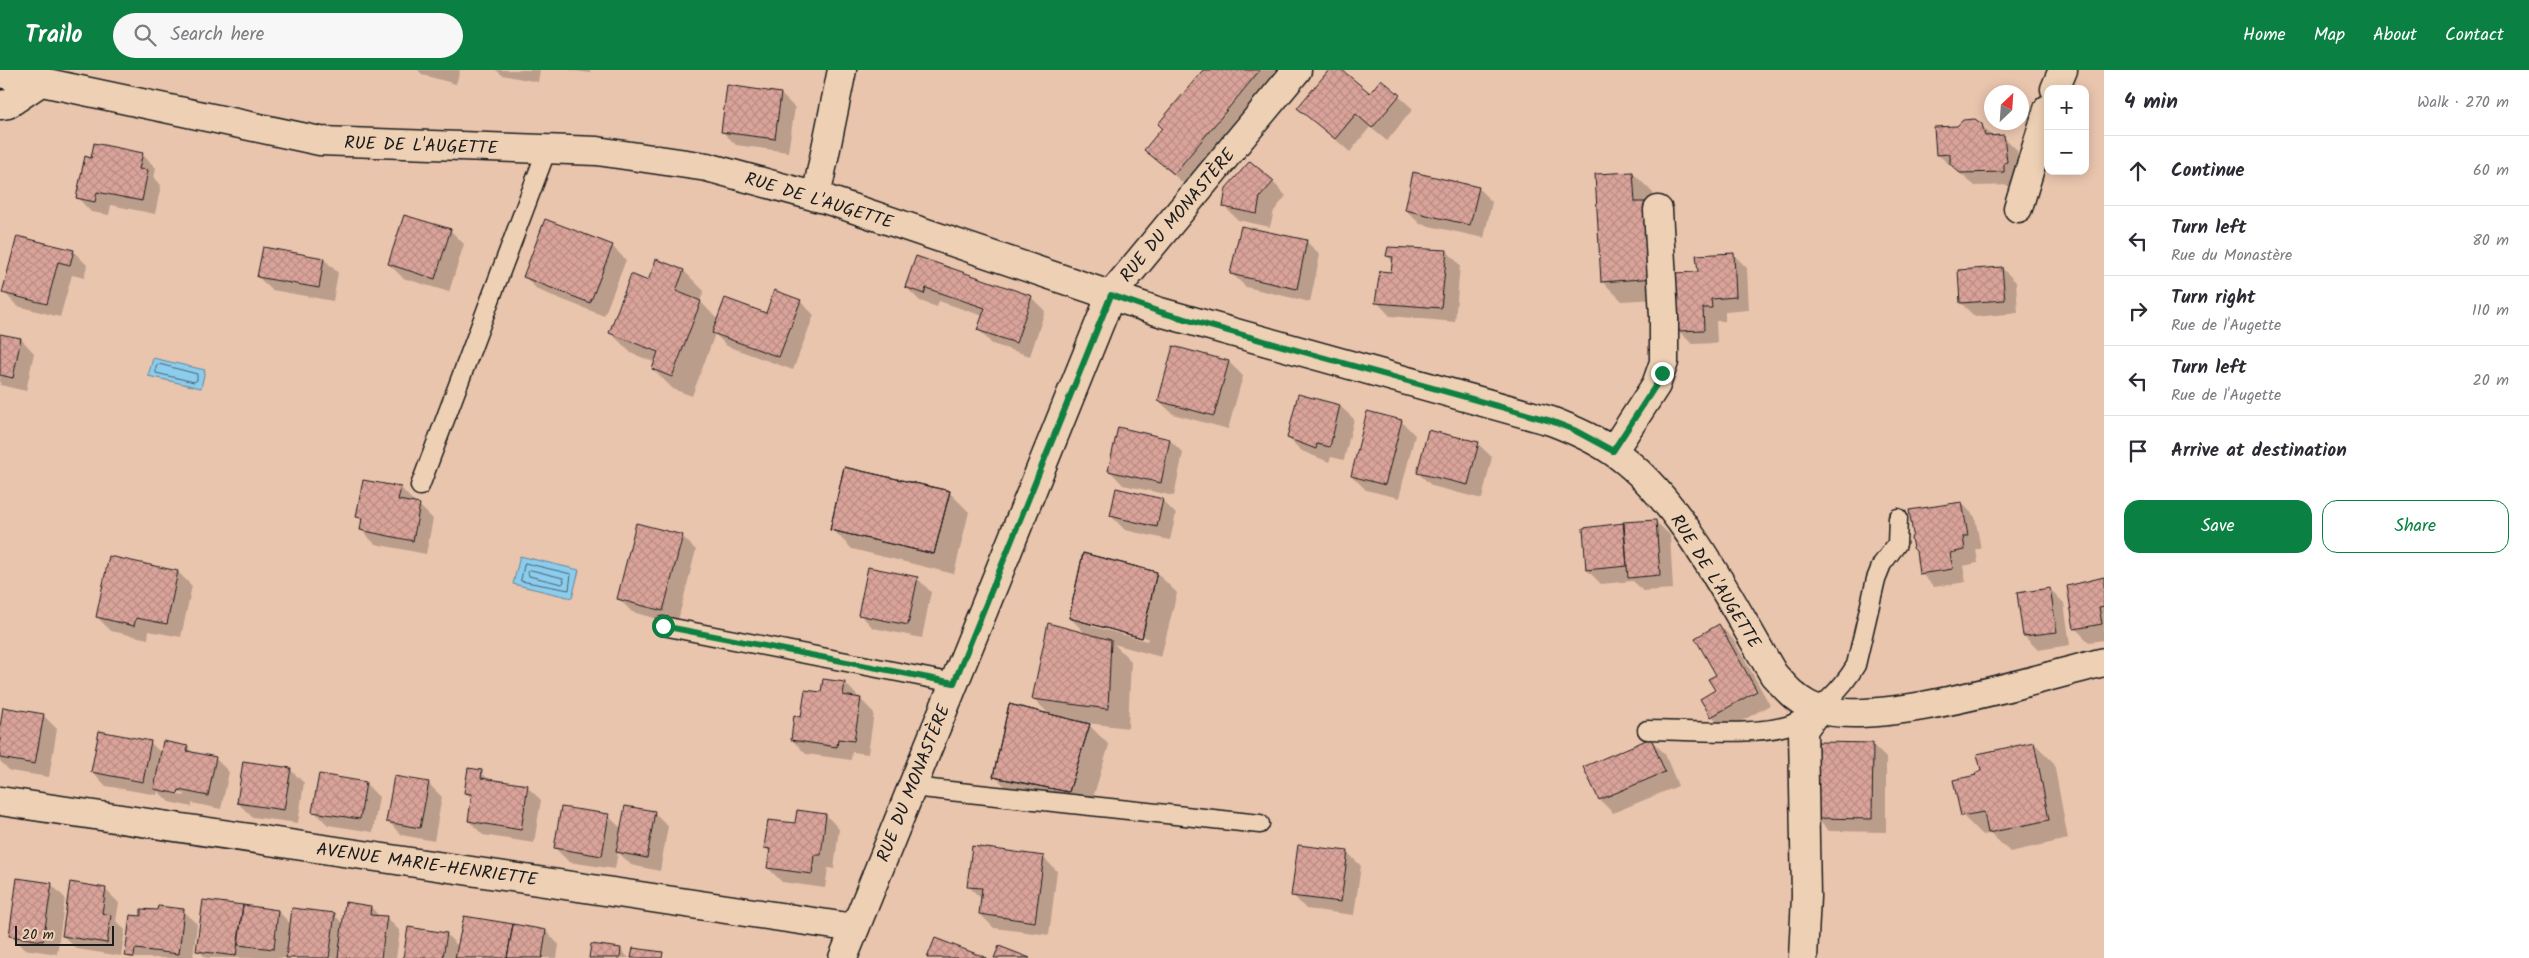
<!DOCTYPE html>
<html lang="en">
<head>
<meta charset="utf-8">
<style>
  :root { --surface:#fff; --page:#f7f7f7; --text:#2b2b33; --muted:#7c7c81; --line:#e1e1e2; --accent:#0b8043 }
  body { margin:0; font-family:Kalam,sans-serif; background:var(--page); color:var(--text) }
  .controls { position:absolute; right:15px; top:15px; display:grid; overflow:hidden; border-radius:10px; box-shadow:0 2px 12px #0003 }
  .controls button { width:45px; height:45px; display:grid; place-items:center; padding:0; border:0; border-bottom:1px solid var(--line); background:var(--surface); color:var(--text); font:25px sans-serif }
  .compass { position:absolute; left:1984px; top:15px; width:45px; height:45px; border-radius:50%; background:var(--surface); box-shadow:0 2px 12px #0003; rotate:25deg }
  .scale { position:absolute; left:15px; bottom:12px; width:99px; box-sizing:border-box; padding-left:5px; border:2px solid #1c1c1c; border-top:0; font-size:14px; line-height:18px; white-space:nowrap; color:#1c1c1c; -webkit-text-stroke:4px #eed1b5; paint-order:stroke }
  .stop { position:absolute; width:15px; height:15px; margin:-11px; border:4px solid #0b8043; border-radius:50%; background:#fff }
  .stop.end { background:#0b8043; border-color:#fff; box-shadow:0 1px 5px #0008 }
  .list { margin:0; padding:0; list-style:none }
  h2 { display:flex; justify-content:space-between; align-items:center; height:65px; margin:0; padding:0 20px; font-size:21px }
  h2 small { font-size:16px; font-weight:400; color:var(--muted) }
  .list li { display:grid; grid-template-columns:32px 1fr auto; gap:15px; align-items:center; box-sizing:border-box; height:70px; padding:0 20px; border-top:1px solid var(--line) }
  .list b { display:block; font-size:19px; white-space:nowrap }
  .list p { margin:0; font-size:16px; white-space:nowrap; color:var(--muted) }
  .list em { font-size:16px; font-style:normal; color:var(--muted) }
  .actions { display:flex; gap:10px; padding:15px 20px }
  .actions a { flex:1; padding:11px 0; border:1px solid var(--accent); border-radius:15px; text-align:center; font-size:18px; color:var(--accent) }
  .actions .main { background:var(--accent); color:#fff }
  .icon { flex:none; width:28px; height:28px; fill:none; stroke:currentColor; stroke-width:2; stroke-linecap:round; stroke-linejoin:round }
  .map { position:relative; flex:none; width:2104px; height:888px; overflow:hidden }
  header { display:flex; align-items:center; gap:30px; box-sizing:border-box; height:70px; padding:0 25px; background:var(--accent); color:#fff }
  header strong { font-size:24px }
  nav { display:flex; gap:28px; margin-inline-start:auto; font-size:18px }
  .search { width:350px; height:45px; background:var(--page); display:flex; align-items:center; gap:12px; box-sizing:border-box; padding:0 18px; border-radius:28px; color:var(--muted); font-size:19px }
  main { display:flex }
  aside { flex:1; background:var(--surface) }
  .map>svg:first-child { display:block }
  .water { fill:#8ccced; stroke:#5f8699 }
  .shadow { fill:#0003; fill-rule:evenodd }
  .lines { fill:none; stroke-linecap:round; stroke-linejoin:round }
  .shore { stroke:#496270; stroke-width:1 }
  .building { fill:url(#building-cross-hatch); stroke:#1c1c1c }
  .service-casing { stroke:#1c1c1c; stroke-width:21 }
  .minor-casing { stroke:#1c1c1c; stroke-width:31 }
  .service { stroke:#eed1b5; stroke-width:18 }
  .minor { stroke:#eed1b5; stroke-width:28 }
  .route { stroke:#0b8043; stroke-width:6 }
  .labels { text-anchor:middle; stroke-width:4; stroke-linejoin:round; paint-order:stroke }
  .street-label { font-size:18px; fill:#1c1c1c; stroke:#eed1b5 }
</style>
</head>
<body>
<header>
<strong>Trailo</strong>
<div class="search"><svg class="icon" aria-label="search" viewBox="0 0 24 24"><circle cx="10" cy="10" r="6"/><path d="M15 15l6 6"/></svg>Search here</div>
<nav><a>Home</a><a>Map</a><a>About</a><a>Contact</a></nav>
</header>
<main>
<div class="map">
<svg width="2104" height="888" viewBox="0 0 2104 888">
  <defs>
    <pattern id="building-cross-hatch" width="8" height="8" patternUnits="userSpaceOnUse" patternTransform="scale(1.25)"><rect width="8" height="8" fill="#daa39a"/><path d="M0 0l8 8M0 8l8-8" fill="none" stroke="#ba8c84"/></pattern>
  </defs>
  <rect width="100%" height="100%" fill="#eac5ae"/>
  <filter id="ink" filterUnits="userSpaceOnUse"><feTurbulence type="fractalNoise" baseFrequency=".02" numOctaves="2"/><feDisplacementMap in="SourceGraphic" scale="10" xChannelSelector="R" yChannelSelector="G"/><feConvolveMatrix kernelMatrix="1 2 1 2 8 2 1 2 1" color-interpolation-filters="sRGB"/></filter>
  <g filter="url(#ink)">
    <path class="water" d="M 153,288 L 205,300 L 201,318 L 148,306 Z
      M 520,486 L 579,500 L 572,528 L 513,514 Z"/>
    <path class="shadow" d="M 418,0 L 460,0 L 456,14 L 423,5 Z
      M 496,0 L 540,0 L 538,12 L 502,5 Z
      M 569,0 L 590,0 L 590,3 Z
      M 1205,0 L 1296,0 L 1194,123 L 1146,80 Z
      M 1331,0 L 1340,0 L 1370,25 L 1382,11 L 1413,39 L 1387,71 L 1370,57 L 1350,82 L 1299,38 Z
      M 781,24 L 795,38 L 788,82 L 736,75 L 722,61 Z
      M 1981,55 L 1993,67 L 2003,66 L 2017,80 L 2020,106 L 2017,115 L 1975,116 L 1937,84 L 1957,57 Z
      M 142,84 L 156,98 L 154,108 L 161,115 L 155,144 L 111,135 L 109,145 L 91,142 L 78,128 L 92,89 Z
      M 1633,103 L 1653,123 L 1654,136 L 1674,205 L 1699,203 L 1733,184 L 1747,198 L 1749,240 L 1725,242 L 1725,251 L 1716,251 L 1717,273 L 1692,274 L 1678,260 L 1676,228 L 1622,231 L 1602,211 Z
      M 1273,112 L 1286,126 L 1274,141 L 1270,157 L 1238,150 L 1224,136 Z
      M 1478,118 L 1492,132 L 1484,168 L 1420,154 L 1406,140 Z
      M 450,160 L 464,174 L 449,222 L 403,208 L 389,194 Z
      M 1306,171 L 1320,185 L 1310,232 L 1246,217 L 1232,204 Z
      M 612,176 L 626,190 L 604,246 L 538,220 L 524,206 Z
      M 264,178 L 324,189 L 338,203 L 333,231 L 272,220 L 258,207 Z
      M 73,181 L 87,195 L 84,208 L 72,205 L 60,247 L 17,236 L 4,222 Z
      M 1447,181 L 1460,195 L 1455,252 L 1390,246 L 1377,232 L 1392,204 L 1393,192 L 1387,186 Z
      M 917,187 L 1031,227 L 1045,241 L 1030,286 L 992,274 L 979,260 L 983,246 L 939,231 L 937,237 L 920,231 L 906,217 Z
      M 2002,198 L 2016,212 L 2018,243 L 1975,247 L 1961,233 Z
      M 684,201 L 704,221 L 700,231 L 718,250 L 766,245 L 800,231 L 814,245 L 793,300 L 727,276 L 715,264 L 692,326 L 673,319 L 653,299 L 656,293 L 631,283 L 611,263 L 649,213 Z
      M 0,265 L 21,269 L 34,283 L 26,321 L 0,315 Z
      M 1174,277 L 1229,292 L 1243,306 L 1228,359 L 1173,344 L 1159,331 Z
      M 1299,326 L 1340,336 L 1354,349 L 1344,390 L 1331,387 L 1329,392 L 1302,381 L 1288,368 Z
      M 1401,351 L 1415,365 L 1399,428 L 1366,420 L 1352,406 Z
      M 1170,370 L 1183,383 L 1174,426 L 1123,415 L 1110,401 Z
      M 1478,374 L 1492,387 L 1482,429 L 1432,416 L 1418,403 Z
      M 401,418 L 414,432 L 414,434 L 419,435 L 433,449 L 426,484 L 375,474 L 361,460 L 362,451 L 358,447 Z
      M 949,422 L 969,442 L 954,504 L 852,479 L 832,459 Z
      M 1162,430 L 1176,444 L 1170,470 L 1125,460 L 1111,446 Z
      M 1962,433 L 1975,447 L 1981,479 L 1976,479 L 1978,493 L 1963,496 L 1966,512 L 1934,517 L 1921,503 Z
      M 1656,452 L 1670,465 L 1673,519 L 1643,521 L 1633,511 L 1601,514 L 1587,500 Z
      M 682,466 L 696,480 L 677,554 L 632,542 L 618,528 Z
      M 178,502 L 192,516 L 181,567 L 149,561 L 148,569 L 111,561 L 97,547 Z
      M 1157,503 L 1177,523 L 1161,587 L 1114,574 L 1131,591 L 1128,658 L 1087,653 L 1109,675 L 1089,741 L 1015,727 L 995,706 L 1050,645 L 1033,628 L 1087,565 L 1070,548 ZM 1091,553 L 1148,568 L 1147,571 L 1091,556 Z
      M 917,508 L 931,522 L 922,568 L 873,558 L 860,544 Z
      M 2104,508 L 2104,570 L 2089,572 L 2076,559 Z
      M 2050,519 L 2064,533 L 2070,575 L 2038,580 L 2024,566 Z
      M 1719,555 L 1733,569 L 1770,635 L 1726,660 L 1712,646 L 1717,620 Z
      M 845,613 L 874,643 L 868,684 L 852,682 L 851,690 L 806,684 L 792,670 L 802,648 L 822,624 Z
      M 43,645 L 57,659 L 49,707 L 10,701 L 0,691 L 0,664 Z
      M 1651,670 L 1665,684 L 1678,716 L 1613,743 L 1600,730 Z
      M 150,672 L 162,684 L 187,677 L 194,683 L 215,688 L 229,702 L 221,739 L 192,733 L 192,737 L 169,732 L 158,721 L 157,725 L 106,716 L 92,702 ZM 169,720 L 185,724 L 184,726 L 169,723 Z
      M 2034,673 L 2054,693 L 2068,769 L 2010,782 L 1991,764 L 1982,765 L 1962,745 L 1978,706 Z
      M 1872,674 L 1886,688 L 1886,762 L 1829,761 L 1815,747 L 1813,679 Z
      M 290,699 L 304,713 L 298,753 L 252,747 L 238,733 Z
      M 481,702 L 490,711 L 527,717 L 541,730 L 534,773 L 483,765 L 469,751 L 473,730 L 465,722 Z
      M 365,713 L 379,727 L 373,762 L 328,755 L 314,741 Z
      M 428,713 L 442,727 L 434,771 L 401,765 L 388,751 Z
      M 654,742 L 668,756 L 660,801 L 631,795 L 618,782 L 615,799 L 569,792 L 555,778 L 608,746 L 622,759 Z
      M 826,745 L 839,759 L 834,799 L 828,798 L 825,818 L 782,812 L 768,798 L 770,783 L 765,777 L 796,755 Z
      M 1347,782 L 1361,796 L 1354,845 L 1306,839 L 1293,825 Z
      M 1043,787 L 1057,801 L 1049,865 L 994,858 L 980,844 L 982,829 L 968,816 Z
      M 51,814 L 65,828 L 57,884 L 24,879 L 10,865 Z
      M 105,819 L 119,833 L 116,851 L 125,860 L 121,886 L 77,879 L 63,866 Z
      M 204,831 L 278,841 L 292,855 L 334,844 L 343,854 L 371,837 L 380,847 L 386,847 L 400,861 L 396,888 L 206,888 L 198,880 Z
      M 183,840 L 197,854 L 193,888 L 129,888 L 127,885 L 142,848 Z
      M 546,861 L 559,875 L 557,888 L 405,888 L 446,864 L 458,876 Z
      M 620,879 L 629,888 L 591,888 Z"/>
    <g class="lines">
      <path class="shore" d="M 159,294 L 197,304 L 197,310 L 194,312 L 156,303 L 156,296 Z
        M 525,493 L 571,504 L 569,520 L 521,511 Z
        M 531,500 L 563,508 L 564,512 L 562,514 L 529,506 L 528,502 Z"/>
    </g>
    <path class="building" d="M 1203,0 L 1260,0 L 1174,104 L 1144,80 L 1162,58 L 1158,54 Z
      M 1329,0 L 1342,0 L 1370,23 L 1381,9 L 1400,25 L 1372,58 L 1356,44 L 1335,69 L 1297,38 Z
      M 727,15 L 781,23 L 775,69 L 721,62 Z
      M 1975,49 L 1982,54 L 1985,66 L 2004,65 L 2007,92 L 2004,93 L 2004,102 L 1960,103 L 1950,94 L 1950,84 L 1936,85 L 1934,57 L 1957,56 L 1963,50 Z
      M 94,73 L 143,83 L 139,99 L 148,100 L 142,131 L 97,122 L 95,132 L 76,128 L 85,86 L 91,88 Z
      M 1250,91 L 1274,111 L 1260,127 L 1257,144 L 1223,137 L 1226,118 Z
      M 1413,102 L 1479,117 L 1470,155 L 1405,140 Z
      M 1633,102 L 1635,132 L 1652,132 L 1655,208 L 1601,212 L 1595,104 Z
      M 404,145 L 451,159 L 435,209 L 388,194 Z
      M 545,149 L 613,175 L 590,233 L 523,207 Z
      M 1241,156 L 1307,170 L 1297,219 L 1230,204 Z
      M 17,166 L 74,180 L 70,195 L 58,192 L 47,234 L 2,223 Z
      M 263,177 L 324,188 L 319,218 L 257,207 Z
      M 1388,177 L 1447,180 L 1441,238 L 1375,233 L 1380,201 L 1391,202 L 1393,187 L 1386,186 Z
      M 1734,183 L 1736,227 L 1711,229 L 1712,238 L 1703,238 L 1704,260 L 1677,261 L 1673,203 L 1698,202 L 1696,185 Z
      M 916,186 L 1032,226 L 1016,273 L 977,260 L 985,238 L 926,218 L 924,224 L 905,217 Z
      M 656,189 L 684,200 L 676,221 L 701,231 L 672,307 L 652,299 L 658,282 L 609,263 L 631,204 L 648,211 Z
      M 2002,197 L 2005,230 L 1960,233 L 1958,200 Z
      M 774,220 L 801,230 L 779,287 L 712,263 L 725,228 L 766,243 Z
      M 0,264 L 21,268 L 13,308 L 0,305 Z
      M 1173,276 L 1229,291 L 1214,346 L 1158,331 Z
      M 1298,324 L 1340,335 L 1330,377 L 1317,374 L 1316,379 L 1287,368 Z
      M 1367,341 L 1402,350 L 1385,415 L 1351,406 Z
      M 1118,357 L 1170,369 L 1161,413 L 1108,401 Z
      M 1428,360 L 1479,372 L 1468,415 L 1417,403 Z
      M 844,397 L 950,421 L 934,484 L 830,460 Z
      M 844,397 L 950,421 L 934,484 L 830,460 Z
      M 363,410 L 401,417 L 398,430 L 420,434 L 413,471 L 360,460 L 362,448 L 356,447 Z
      M 1116,418 L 1163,429 L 1157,457 L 1110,446 Z
      M 1962,432 L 1968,466 L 1963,466 L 1965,480 L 1950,483 L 1953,499 L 1919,504 L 1916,481 L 1913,478 L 1911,468 L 1913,464 L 1909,440 Z
      M 1656,450 L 1660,505 L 1628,508 L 1623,452 Z
      M 636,453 L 683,465 L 663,541 L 617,529 Z
      M 1624,453 L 1627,496 L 1586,500 L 1583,458 Z
      M 1083,483 L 1157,502 L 1142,568 L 1069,548 Z
      M 1083,483 L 1157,502 L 1142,568 L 1069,548 Z
      M 109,486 L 178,501 L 167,554 L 136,548 L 134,556 L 96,547 Z
      M 868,497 L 918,507 L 908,555 L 858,545 Z
      M 2104,507 L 2104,536 L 2099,537 L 2102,554 L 2074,559 L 2067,516 Z
      M 2050,518 L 2057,562 L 2023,566 L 2017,523 Z
      M 1048,553 L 1111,570 L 1108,639 L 1032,629 Z
      M 1719,554 L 1757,621 L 1711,647 L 1700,629 L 1715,620 L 1708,609 L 1716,605 L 1695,568 Z
      M 823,609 L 845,612 L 843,625 L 861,628 L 854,671 L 838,669 L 837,677 L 791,670 L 794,645 L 801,647 L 805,620 L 821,622 Z
      M 1009,634 L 1090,654 L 1069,722 L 993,707 Z
      M 1009,634 L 1090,654 L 1069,722 L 993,707 Z
      M 3,637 L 44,644 L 35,694 L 0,688 L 0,657 Z
      M 99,661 L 151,671 L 143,712 L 91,702 Z
      M 1651,668 L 1665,702 L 1599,730 L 1583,697 Z
      M 163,671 L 188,676 L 187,681 L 216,687 L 208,726 L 179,720 L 178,724 L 154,719 Z
      M 1818,672 L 1873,673 L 1872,749 L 1814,748 Z
      M 2034,672 L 2049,750 L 1988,763 L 1984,742 L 1961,746 L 1953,710 L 1976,705 L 1975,703 L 1981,700 L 1977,684 Z
      M 243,691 L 291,698 L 284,740 L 237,733 Z
      M 468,698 L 482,700 L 481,708 L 528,715 L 521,760 L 468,751 L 472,724 L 464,723 Z
      M 319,704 L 366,712 L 360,749 L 312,742 Z
      M 394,706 L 429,712 L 420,758 L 386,752 Z
      M 625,736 L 655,741 L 647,788 L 616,782 Z
      M 561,737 L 609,744 L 602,786 L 554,778 Z
      M 797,740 L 826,744 L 821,785 L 814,785 L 812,804 L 767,798 L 770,779 L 764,778 L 768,750 L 795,753 Z
      M 1298,775 L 1348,781 L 1341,832 L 1291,826 Z
      M 972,776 L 1044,786 L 1035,852 L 979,844 L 982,818 L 967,817 Z
      M 17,808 L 52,813 L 43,871 L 9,866 Z
      M 70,812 L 106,818 L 102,843 L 111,845 L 107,873 L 62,866 Z
      M 203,830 L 243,835 L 236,886 L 196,881 Z
      M 345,832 L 371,836 L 370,845 L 387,846 L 381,888 L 338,888 Z
      M 243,835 L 278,840 L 274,879 L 238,875 Z
      M 158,836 L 184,839 L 179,884 L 135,879 L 134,887 L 125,886 L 130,845 L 141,846 L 141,839 L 157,840 Z
      M 292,838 L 335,843 L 329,888 L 286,888 Z
      M 464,846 L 513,854 L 507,888 L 455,888 Z
      M 513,854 L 546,860 L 542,888 L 507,888 Z
      M 408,857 L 447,863 L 443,887 L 447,888 L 403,888 Z
      M 935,868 L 987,888 L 927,888 Z
      M 591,874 L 621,878 L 620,888 L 589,888 Z
      M 999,876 L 1030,888 L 994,888 Z
      M 633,878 L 663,882 L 662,888 L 631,888 Z"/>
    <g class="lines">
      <g class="service-casing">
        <path id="service" d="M 420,416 L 547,79
          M 663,556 L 954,613
          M 1647,660 C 1684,660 1759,667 1792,654 C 1818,643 1842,619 1856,595 L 1876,509 L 1882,494 L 1897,474 L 1898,448
          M 912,717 L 1260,754"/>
      </g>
      <g class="minor-casing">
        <path id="minor" d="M 0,3 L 320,71 L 597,81 L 707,97 L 828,130 L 1160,242 L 1551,351 C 1572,359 1593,368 1612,381 C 1680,426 1732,535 1774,605 C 1784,616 1794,628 1808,635 C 1863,664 2042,607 2104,592
          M 2055,19 L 2063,0
          M 0,35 L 8,34 L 42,11
          M 816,127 L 842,0
          M 2018,138 L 2048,39
          M 1613,381 L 1656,315 L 1664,292 L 1664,246 L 1658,140
          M 0,731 L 854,858
          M 843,888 L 1111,225 L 1297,0
          M 1803,888 L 1806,826 L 1803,660 L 1818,639"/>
      </g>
      <use href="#service" class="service"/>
      <use href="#minor" class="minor"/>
    </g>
  </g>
  <g class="lines" filter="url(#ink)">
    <path class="route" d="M 663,556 L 954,613 L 1111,225 L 1160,242 L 1551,351 L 1574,360 L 1613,381 L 1656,315 L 1662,303"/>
  </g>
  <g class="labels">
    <g class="street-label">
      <text transform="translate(421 75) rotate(2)" y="6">RUE DE L'AUGETTE</text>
      <text transform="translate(819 130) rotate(17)" y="6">RUE DE L'AUGETTE</text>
      <text transform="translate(1177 145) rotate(-50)" y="6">RUE DU MONASTÈRE</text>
      <text transform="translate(1716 511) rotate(58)" y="6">RUE DE L'AUGETTE</text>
      <text transform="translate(913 713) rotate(-68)" y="6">RUE DU MONASTÈRE</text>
      <text transform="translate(427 794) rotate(8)" y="6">AVENUE MARIE-HENRIETTE</text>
    </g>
  </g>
</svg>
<div class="controls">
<button>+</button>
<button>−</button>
</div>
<svg class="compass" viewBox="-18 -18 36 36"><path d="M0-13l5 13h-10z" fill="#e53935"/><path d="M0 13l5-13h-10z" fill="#7c7c81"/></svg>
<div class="scale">20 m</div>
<div class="stop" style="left:663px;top:556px"></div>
<div class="stop end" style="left:1662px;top:303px"></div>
</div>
<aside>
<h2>4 min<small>Walk · 270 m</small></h2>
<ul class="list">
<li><svg class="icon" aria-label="ahead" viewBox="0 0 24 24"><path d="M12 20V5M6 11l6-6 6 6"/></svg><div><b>Continue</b></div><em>60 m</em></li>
<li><svg class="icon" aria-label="left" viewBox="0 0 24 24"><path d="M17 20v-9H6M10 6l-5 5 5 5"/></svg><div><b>Turn left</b><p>Rue du Monastère</p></div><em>80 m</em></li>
<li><svg class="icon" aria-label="right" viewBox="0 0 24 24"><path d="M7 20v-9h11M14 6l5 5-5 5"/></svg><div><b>Turn right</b><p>Rue de l'Augette</p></div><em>110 m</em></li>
<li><svg class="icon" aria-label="left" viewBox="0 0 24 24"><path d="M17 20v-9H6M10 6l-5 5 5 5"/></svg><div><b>Turn left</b><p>Rue de l'Augette</p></div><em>20 m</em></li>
<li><svg class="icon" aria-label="arrive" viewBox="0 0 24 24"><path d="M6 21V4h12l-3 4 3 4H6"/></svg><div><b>Arrive at destination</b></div></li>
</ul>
<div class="actions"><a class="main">Save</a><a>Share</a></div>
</aside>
</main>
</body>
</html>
